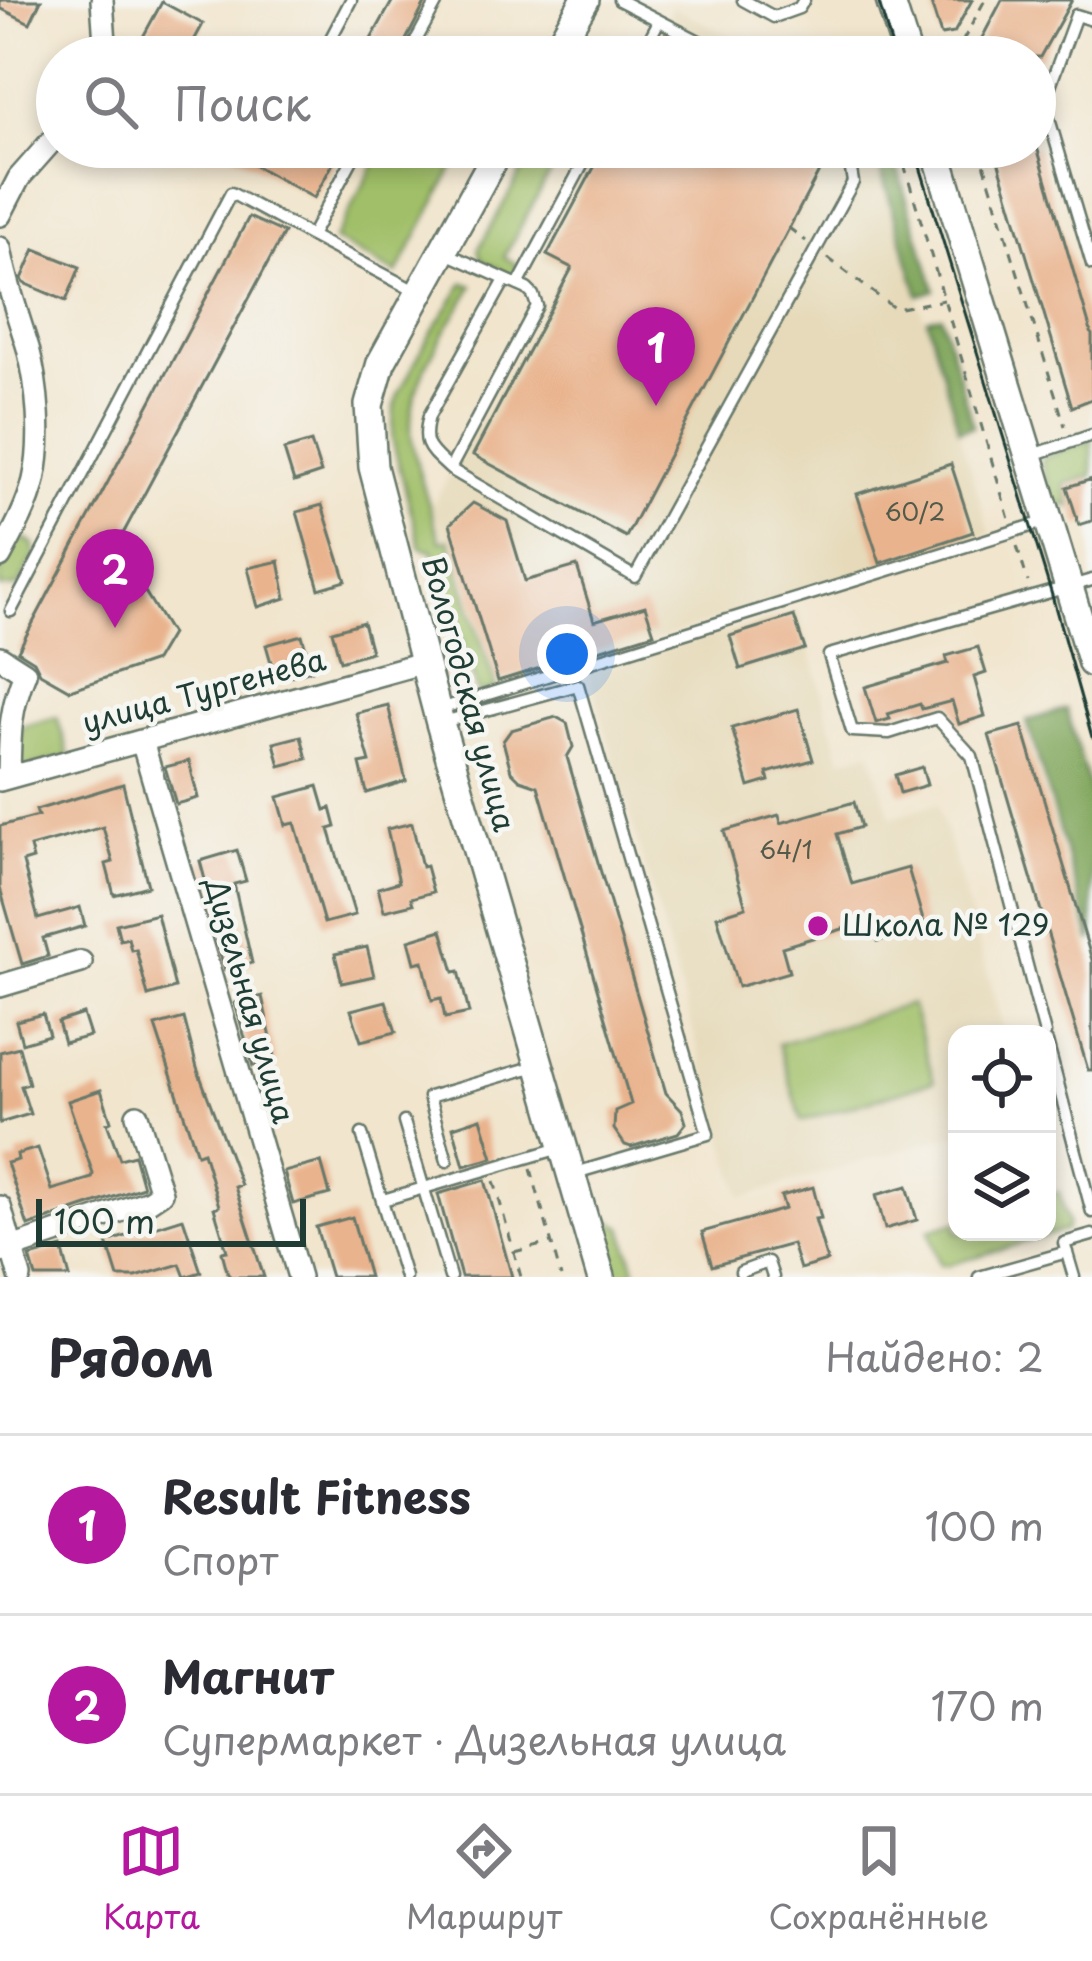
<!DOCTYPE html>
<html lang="ru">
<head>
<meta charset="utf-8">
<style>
  :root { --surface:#fff; --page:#f7f7f7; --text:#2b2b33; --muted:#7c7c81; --line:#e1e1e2; --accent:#b5179e }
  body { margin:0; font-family:"Playpen Sans",sans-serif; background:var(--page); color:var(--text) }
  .controls { position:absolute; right:36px; bottom:36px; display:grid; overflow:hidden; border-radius:24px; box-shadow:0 6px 18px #0003 }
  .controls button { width:108px; height:108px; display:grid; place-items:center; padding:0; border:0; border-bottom:3px solid var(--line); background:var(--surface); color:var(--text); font:60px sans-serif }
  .scale { position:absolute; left:36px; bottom:30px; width:270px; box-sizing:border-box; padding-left:12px; border:6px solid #1f3d34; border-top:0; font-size:33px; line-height:42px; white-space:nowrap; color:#1f3d34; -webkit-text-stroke:9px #f6f6f2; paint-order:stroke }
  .you { position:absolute; left:567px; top:654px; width:42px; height:42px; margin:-30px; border:9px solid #fff; border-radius:50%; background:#1a73e8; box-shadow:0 0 0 18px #1a73e833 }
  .badge { display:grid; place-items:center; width:78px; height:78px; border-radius:50%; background:var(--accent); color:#fff; font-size:39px; font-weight:700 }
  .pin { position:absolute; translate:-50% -99px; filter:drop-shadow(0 3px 6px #0008) }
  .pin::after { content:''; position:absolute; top:63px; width:42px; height:36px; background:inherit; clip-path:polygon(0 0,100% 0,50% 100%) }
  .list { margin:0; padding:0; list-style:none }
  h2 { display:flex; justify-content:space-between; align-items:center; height:156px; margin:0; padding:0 48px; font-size:51px }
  h2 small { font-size:39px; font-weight:400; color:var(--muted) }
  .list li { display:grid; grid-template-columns:78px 1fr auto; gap:36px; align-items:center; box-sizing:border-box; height:180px; padding:0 48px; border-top:3px solid var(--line) }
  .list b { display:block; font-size:45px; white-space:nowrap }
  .list p { margin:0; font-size:39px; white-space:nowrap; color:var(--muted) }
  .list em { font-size:39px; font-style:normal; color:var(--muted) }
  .icon { flex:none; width:66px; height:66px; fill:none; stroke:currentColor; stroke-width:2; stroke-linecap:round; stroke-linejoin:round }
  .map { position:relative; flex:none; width:1092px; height:1277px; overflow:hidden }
  .search { position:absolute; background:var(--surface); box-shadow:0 6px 18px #0003; left:36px; right:36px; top:36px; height:132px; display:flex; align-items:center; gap:30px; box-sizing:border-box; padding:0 42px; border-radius:66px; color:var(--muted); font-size:45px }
  .sheet { height:516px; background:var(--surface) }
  nav { display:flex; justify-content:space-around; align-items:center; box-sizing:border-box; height:168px; border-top:3px solid var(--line); background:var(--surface); font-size:33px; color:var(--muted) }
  nav a { display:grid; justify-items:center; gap:6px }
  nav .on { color:var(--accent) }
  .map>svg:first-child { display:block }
  .built { fill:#e6daba }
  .green { fill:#a0bf67; stroke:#607e4e; stroke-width:3 }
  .forest { fill:#80a65c; stroke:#507248; stroke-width:3 }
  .building { fill:#e9b38d }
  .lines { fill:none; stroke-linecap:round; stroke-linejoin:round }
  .lane-casing { stroke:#68786a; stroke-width:15 }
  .street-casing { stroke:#68786a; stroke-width:26 }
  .secondary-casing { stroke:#68786a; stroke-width:32 }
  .path { stroke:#68786a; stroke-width:3; stroke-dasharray:9 9; stroke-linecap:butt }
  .lane { stroke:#fff; stroke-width:10 }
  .street { stroke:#fff; stroke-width:21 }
  .secondary { stroke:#fff; stroke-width:27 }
  .tram { stroke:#1f3d34; stroke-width:3 }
  .poi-dot { fill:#b5179e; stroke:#f6f6f2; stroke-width:4.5 }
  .labels { text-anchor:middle; stroke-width:9; stroke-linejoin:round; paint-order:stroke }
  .number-label { font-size:24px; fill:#525a4a }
  .street-label { font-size:30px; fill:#1f3d34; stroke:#f6f6f2 }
  .poi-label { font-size:30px; fill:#1f3d34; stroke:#f6f6f2; text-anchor:start }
</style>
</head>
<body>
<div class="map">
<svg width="1092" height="1277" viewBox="0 0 1092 1277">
  <rect width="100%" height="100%" fill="#f6f6f2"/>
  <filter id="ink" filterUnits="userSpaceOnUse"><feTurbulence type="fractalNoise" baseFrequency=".00833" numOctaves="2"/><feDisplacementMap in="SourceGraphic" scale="24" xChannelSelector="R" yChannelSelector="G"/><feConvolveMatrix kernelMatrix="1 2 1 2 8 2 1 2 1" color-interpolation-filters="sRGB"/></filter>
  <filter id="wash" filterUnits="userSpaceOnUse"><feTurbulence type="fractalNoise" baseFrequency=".004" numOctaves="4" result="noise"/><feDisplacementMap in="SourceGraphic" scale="48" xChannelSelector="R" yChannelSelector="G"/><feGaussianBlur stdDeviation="2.7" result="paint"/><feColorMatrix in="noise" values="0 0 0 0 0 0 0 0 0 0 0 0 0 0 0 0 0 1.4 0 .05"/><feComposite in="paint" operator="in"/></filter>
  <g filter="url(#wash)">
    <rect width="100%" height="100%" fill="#f1e5cd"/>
    <path class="built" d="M 673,7 L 771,57 L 647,57 Z
      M 599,147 L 871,147 L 990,533 L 660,638 L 489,688 L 433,505 L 565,272 L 541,258 Z
      M 798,611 L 841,759 L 871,751 L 891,818 L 937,804 L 1005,1034 L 957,1034 L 957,1134 L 742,1197 L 588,672 Z"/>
    <path class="green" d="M 384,147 L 464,147 L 397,274 L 334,240 Z
      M 528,160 L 557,160 L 504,257 L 518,265 L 512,276 L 482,260 L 478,250 Z
      M 464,283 L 473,286 C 446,332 403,385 412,441 C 418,475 431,509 440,541 L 449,540 L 496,688 L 478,694 L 432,549 L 426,550 L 420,546 L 392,438 L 394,410 L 397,397 L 427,340 Z
      M 1092,440 L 1092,476 L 1064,484 L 1070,507 L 1053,502 L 1042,463 L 1044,457 Z
      M 26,539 L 34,545 L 35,554 L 18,587 L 0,588 L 0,572 L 18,541 Z
      M 57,717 L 69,756 L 21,769 L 19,757 L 21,727 Z
      M 911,1004 L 934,1081 L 802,1121 L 778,1044 Z
      M 1059,1192 L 1068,1223 L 1066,1230 L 948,1265 L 940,1264 L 938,1260 L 929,1230 L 957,1222 L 957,1232 L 1047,1232 L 1047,1196 Z
      M 587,1210 L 623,1227 L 637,1277 L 606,1277 Z"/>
    <path class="forest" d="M 895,161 L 935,290 L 919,295 L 879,165 Z
      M 941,315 L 973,426 L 959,430 L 927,319 Z
      M 1066,709 L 1092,797 L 1092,942 L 1027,721 Z"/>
    <g id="blocks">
      <path class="building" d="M 0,0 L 41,0 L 30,23 L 0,8 Z
        M 393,0 L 427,0 L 397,57 L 361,57 Z
        M 930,0 L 972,0 L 954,33 L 941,35 Z
        M 1002,0 L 1072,0 L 1040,57 L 972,57 Z
        M 162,2 L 203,24 L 185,57 L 132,57 Z
        M 665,34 L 709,57 L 653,57 Z
        M 221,147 L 320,147 L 337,156 L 314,198 Z
        M 605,147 L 832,147 L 626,537 L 473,455 L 572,268 L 547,255 Z
        M 994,147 L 1037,147 L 1092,335 L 1092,399 L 1072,407 Z
        M 249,217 L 284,233 L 117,545 L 130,552 L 121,564 L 126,580 L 142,587 L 171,634 L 155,661 L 70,690 L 40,673 L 34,661 L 18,651 Z
        M 35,249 L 80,267 L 66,301 L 24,283 L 22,279 Z
        M 311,442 L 321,473 L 294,482 L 284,450 Z
        M 951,464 L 973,532 L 880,563 L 857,494 Z
        M 1092,479 L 1092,521 L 1079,525 L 1067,487 Z
        M 473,503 L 507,521 L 525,581 L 577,566 L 594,621 L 645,606 L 654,633 L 498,681 L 450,524 Z
        M 322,505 L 346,581 L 319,589 L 297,512 Z
        M 279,561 L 286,598 L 258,607 L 248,568 Z
        M 794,616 L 805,649 L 740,669 L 730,636 Z
        M 363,622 L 371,652 L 340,661 L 332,631 Z
        M 302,635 L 312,670 L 276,680 L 266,645 Z
        M 978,647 L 986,673 L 974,677 L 985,716 L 959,724 L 952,701 L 922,709 L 920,704 L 888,714 L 890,719 L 876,723 L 865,687 L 948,663 L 946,656 Z
        M 388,705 L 406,781 L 367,793 L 360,764 L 370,762 L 356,713 Z
        M 798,709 L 813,760 L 767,773 L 769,781 L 749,787 L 732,728 Z
        M 556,717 L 567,723 L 573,747 L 567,757 L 666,1093 L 682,1110 L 686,1123 L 678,1133 L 631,1147 L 625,1145 L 614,1129 L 615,1111 L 631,1104 L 538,786 L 520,780 L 511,771 L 503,741 L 511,730 Z
        M 1022,726 L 1092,960 L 1092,1070 L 1088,1070 L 989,735 Z
        M 301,736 L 307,759 L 280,766 L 274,743 Z
        M 189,761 L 198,798 L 176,804 L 165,767 Z
        M 922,767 L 927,785 L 900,793 L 895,775 Z
        M 123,784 L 148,886 L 114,895 L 106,864 L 113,862 L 103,827 L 30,847 L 33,859 L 23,862 L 38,919 L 80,907 L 85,926 L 43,938 L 48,956 L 22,964 L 0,888 L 0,826 L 38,816 L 36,810 Z
        M 318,786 L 325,810 L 331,808 L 336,827 L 329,829 L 355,915 L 324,923 L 295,823 L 286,825 L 278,797 Z
        M 854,802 L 861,827 L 837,834 L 852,884 L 908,868 L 925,927 L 878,941 L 873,920 L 782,947 L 789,972 L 738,987 L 717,916 L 746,907 L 724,831 L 779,815 L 781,823 Z
        M 412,823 L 422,867 L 426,866 L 433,892 L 411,898 L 413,904 L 384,911 L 378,888 L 399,882 L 387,829 Z
        M 237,850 L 246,881 L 234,884 L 252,963 L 225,970 L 216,941 L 221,940 L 200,861 Z
        M 157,914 L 175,988 L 148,996 L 136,949 L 131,950 L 128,938 L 120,940 L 116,924 Z
        M 442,930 L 454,972 L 459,971 L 469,1013 L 445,1018 L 441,998 L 432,1000 L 423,961 L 415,963 L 409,940 Z
        M 367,947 L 374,976 L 342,983 L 335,954 Z
        M 262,996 L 276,1062 L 253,1066 L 235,1003 Z
        M 386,1001 L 396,1032 L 361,1041 L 351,1010 Z
        M 43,1014 L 49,1035 L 22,1043 L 16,1021 Z
        M 83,1014 L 90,1036 L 64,1043 L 58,1022 Z
        M 184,1018 L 197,1068 L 241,1185 L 235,1187 L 264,1277 L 230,1277 L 227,1271 L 222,1252 L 227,1251 L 214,1208 L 219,1206 L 203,1152 L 197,1154 L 155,1026 Z
        M 19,1047 L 29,1084 L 21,1086 L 30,1114 L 0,1123 L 0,1052 Z
        M 101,1090 L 111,1121 L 107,1123 L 120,1159 L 134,1155 L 143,1187 L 28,1226 L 7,1163 L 18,1160 L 17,1154 L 38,1148 L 52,1190 L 92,1178 L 93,1174 L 68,1101 Z
        M 481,1118 L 493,1158 L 464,1166 L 453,1127 Z
        M 321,1162 L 330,1194 L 293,1204 L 284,1172 Z
        M 485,1180 L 512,1277 L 461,1277 L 438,1194 Z
        M 907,1186 L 917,1220 L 885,1229 L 876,1195 Z
        M 813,1187 L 821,1218 L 815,1219 L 827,1261 L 800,1269 L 792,1244 L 712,1266 L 702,1232 L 785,1209 L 781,1196 Z
        M 352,1217 L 369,1277 L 331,1277 L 316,1227 Z
        M 183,1218 L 201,1272 L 185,1277 L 180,1264 L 136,1277 L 118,1277 L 107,1242 Z
        M 62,1248 L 70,1277 L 36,1277 L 30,1257 Z"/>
    </g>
  </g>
  <g filter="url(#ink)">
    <use href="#blocks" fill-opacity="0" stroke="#68786a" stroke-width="3"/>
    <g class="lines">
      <g class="lane-casing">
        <path id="lane" d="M 619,0 L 730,57
          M 743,0 L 774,17 L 799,8 L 804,0
          M 1092,20 L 1076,15 L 1044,102 L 1092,264
          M 321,57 L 351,0
          M 407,57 L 438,0
          M 640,57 L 659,21
          M 359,147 L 311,236 L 415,291
          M 444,252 L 527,289 L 533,295 L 537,306 L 450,469 L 635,577 L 853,182 L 847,147
          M 518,285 L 592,147
          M 1033,455 L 1092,435
          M 450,469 C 429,449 421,446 429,416 L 505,280
          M 11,611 L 231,193 L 311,236
          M 440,709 L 1047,521
          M 443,722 L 578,685 L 708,1134 L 572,1174
          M 1045,1034 L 972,756 L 937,718 L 889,733 L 852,731 L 829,655 L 1092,580
          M 1047,1042 L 1092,1212
          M 404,1122 L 450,1277
          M 362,1134 L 405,1277
          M 447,1161 L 429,1097 L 536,1066
          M 383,1200 L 560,1148
          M 741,1272 L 768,1262 L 773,1277
          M 979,1277 L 1067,1252
          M 1074,1277 L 1064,1243 L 1092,1235"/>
      </g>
      <g class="street-casing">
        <path id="street" d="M 102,0 L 106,57
          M 0,215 L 19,178 L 57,135
          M 0,248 C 6,283 18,315 28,348 C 38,386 43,441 34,480 C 28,506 13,533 0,557
          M 0,657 L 25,673 C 9,711 10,736 9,777
          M 142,741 L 299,1277
          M 0,780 L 425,662
          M 0,986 L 81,962
          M 0,1207 L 20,1277
          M 0,1252 L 149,1201 L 161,1193 L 137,1115"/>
      </g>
      <g class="secondary-casing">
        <path id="secondary" d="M 890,0 L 908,57
          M 552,57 L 585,0
          M 500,147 L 381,363 L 369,405 L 373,467 L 440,723 L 601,1277
          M 935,147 L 1092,663"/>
      </g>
      <path class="path" d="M 869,51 L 871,57
        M 954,57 L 985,0
        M 899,147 L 1009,519
        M 979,147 L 1065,426
        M 789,228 L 806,241
        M 828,258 L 895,309 L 944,300
        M 1017,546 L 1028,582
        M 531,1169 L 561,1277
        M 494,1181 L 521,1277
        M 514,1252 L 550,1243"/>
      <use href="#lane" class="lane"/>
      <use href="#street" class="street"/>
      <use href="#secondary" class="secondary"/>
      <path class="tram" d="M 878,0 L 895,57
        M 914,147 L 1051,592 L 1092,737"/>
    </g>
  </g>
  <circle class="poi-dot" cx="818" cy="926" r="12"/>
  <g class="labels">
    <g class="number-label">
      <text x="915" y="521">60/2</text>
      <text x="786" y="859">64/1</text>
    </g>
    <g class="street-label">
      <text transform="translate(204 692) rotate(-15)" y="10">улица Тургенева</text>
      <text transform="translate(468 694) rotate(75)" y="10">Вологодская улица</text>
      <text transform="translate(249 1001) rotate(74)" y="10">Дизельная улица</text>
    </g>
    <g class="poi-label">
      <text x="842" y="936">Школа № 129</text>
    </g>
  </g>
</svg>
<div class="controls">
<button><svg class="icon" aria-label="locate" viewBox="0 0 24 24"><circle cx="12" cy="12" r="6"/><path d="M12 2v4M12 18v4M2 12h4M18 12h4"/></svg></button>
<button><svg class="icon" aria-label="layers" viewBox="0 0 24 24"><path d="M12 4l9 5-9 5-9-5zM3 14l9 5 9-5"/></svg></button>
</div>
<div class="scale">100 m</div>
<div class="you"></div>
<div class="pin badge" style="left:656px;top:406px">1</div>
<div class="pin badge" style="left:115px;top:628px">2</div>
<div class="search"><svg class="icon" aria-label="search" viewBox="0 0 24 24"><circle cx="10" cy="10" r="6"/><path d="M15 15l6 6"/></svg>Поиск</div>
</div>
<section class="sheet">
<h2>Рядом<small>Найдено: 2</small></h2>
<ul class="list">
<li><span class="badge">1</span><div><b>Result Fitness</b><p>Спорт</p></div><em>100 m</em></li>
<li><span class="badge">2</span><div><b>Магнит</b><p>Супермаркет · Дизельная улица</p></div><em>170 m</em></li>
</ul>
</section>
<nav>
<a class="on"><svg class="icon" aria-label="map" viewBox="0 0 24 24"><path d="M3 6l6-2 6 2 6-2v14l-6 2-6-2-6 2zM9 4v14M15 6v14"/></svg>Карта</a>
<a><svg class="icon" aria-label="directions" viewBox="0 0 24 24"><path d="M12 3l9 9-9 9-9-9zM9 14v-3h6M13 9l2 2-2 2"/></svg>Маршрут</a>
<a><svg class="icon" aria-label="saved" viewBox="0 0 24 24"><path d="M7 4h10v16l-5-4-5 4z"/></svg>Сохранённые</a>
</nav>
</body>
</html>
